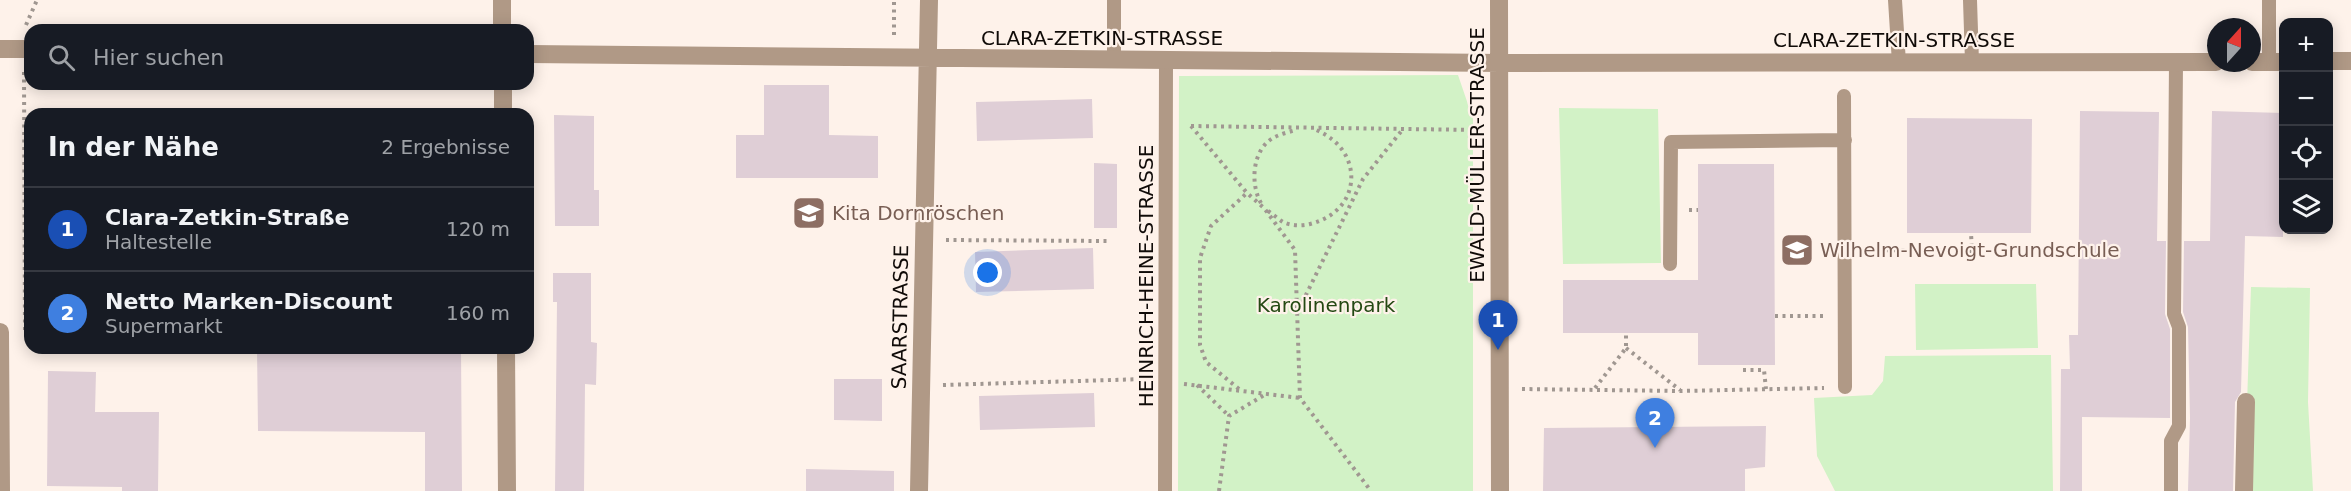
<!DOCTYPE html>
<html lang="de">
<head>
<meta charset="utf-8">
<style>
  :root { --surface:#171b24; --page:#242831; --text:#f1f3f6; --muted:#9ea1a6; --line:#363941; --accent:#d93025 }
  body { margin:0; font-family:"DejaVu Sans",sans-serif; background:var(--page); color:var(--text) }
  .controls { position:absolute; right:18px; top:18px; display:grid; overflow:hidden; border-radius:12px; box-shadow:0 3px 15px #0003 }
  .controls button { width:54px; height:54px; display:grid; place-items:center; padding:0; border:0; border-bottom:2px solid var(--line); background:var(--surface); color:var(--text); font:30px sans-serif }
  .compass { position:absolute; left:2207px; top:18px; width:54px; height:54px; border-radius:50%; background:var(--surface); box-shadow:0 3px 15px #0003; rotate:21deg }
  .you { position:absolute; left:988px; top:273px; width:21px; height:21px; margin:-15px; border:4px solid #fff; border-radius:50%; background:#1a73e8; box-shadow:0 0 0 9px #1a73e833 }
  .badge { display:grid; place-items:center; width:39px; height:39px; border-radius:50%; background:var(--accent); color:#fff; font-size:20px; font-weight:700 }
  .pin { position:absolute; translate:-50% -50px; filter:drop-shadow(0 2px 3px #0008) }
  .pin::after { content:''; position:absolute; top:32px; width:21px; height:18px; background:inherit; clip-path:polygon(0 0,100% 0,50% 100%) }
  .list { margin:0; padding:0; list-style:none }
  h2 { display:flex; justify-content:space-between; align-items:center; height:78px; margin:0; padding:0 24px; font-size:26px }
  h2 small { font-size:20px; font-weight:400; color:var(--muted) }
  .list li { display:grid; grid-template-columns:39px 1fr auto; gap:18px; align-items:center; box-sizing:border-box; height:84px; padding:0 24px; border-top:2px solid var(--line) }
  .list b { display:block; font-size:22px; white-space:nowrap }
  .list p { margin:0; font-size:20px; white-space:nowrap; color:var(--muted) }
  .list em { font-size:20px; font-style:normal; color:var(--muted) }
  .icon { flex:none; width:33px; height:33px; fill:none; stroke:currentColor; stroke-width:2; stroke-linecap:round; stroke-linejoin:round }
  .map { position:relative; flex:none; width:2351px; height:491px; overflow:hidden }
  .search { position:absolute; background:var(--surface); box-shadow:0 3px 15px #0003; left:24px; top:24px; width:510px; height:66px; display:flex; align-items:center; gap:15px; box-sizing:border-box; padding:0 21px; border-radius:18px; color:var(--muted); font-size:22px }
  .panel { position:absolute; background:var(--surface); box-shadow:0 3px 15px #0003; left:24px; top:108px; width:510px; height:246px; border-radius:18px }
  .map>svg:first-child { display:block }
  .green { fill:#d2f2c6 }
  .building { fill:#dfced6 }
  .lines { fill:none; stroke-linecap:round; stroke-linejoin:round }
  .path { stroke:#a09791; stroke-width:4; stroke-dasharray:3 4.5; stroke-linecap:butt }
  .lane { stroke:#b09986; stroke-width:14 }
  .street { stroke:#b09986; stroke-width:18 }
  .labels { text-anchor:middle; stroke-width:4.5; stroke-linejoin:round; paint-order:stroke }
  .street-label { font-size:20px; fill:#100b08; stroke:#fef2ea }
  .education-label { font-size:20px; fill:#785e54; stroke:#fef2ea; text-anchor:start }
  .park-label { font-size:20px; fill:#244913; stroke:#fef2ea }
</style>
</head>
<body>
<div class="map">
<svg width="2351" height="491" viewBox="0 0 2351 491">
  <rect width="100%" height="100%" fill="#fef2ea"/>
  <path class="green" d="M 1458,75 L 1473,119 L 1473,491 L 1178,491 L 1179,76 Z
    M 1559,108 L 1658,109 L 1661,263 L 1563,264 Z
    M 1915,284 L 2036,284 L 2038,348 L 1916,350 Z
    M 2251,287 L 2310,288 L 2308,402 L 2313,491 L 2244,491 Z
    M 2051,355 L 2053,491 L 1835,491 L 1817,456 L 1814,398 L 1872,395 L 1883,381 L 1885,356 Z"/>
  <path class="building" d="M 764,85 L 829,85 L 829,135 L 878,136 L 878,178 L 736,178 L 736,135 L 764,135 Z
    M 1092,99 L 1093,138 L 977,141 L 976,102 Z
    M 2080,111 L 2159,112 L 2157,241 L 2166,241 L 2165,314 L 2170,329 L 2170,418 L 2082,417 L 2082,491 L 2060,491 L 2061,369 L 2070,369 L 2069,335 L 2078,335 Z
    M 2212,111 L 2283,113 L 2283,237 L 2245,236 L 2241,392 L 2235,402 L 2233,491 L 2188,491 L 2190,418 L 2188,327 L 2183,312 L 2184,241 L 2210,241 Z
    M 554,115 L 594,116 L 594,190 L 599,190 L 599,226 L 555,226 Z
    M 1907,118 L 2032,119 L 2031,233 L 1907,233 Z
    M 1094,163 L 1117,164 L 1117,228 L 1094,228 Z
    M 1698,164 L 1774,164 L 1775,365 L 1698,365 L 1698,333 L 1563,333 L 1563,280 L 1698,280 Z
    M 1093,248 L 1094,289 L 976,292 L 975,252 Z
    M 553,273 L 591,273 L 591,342 L 597,343 L 596,385 L 585,384 L 584,491 L 555,491 L 557,302 L 553,302 Z
    M 257,348 L 461,348 L 462,491 L 425,491 L 425,432 L 258,431 Z
    M 48,371 L 96,372 L 95,412 L 159,412 L 158,491 L 122,491 L 122,487 L 47,486 Z
    M 834,379 L 882,379 L 882,421 L 834,420 Z
    M 1094,393 L 1095,427 L 980,430 L 979,396 Z
    M 1766,426 L 1765,467 L 1745,469 L 1745,491 L 1543,491 L 1544,428 Z
    M 806,469 L 894,471 L 894,491 L 806,491 Z"/>
  <g class="lines">
    <path class="path" d="M 26,25 L 37,0
      M 894,35 L 894,0
      M 24,72 L 25,331
      M 1191,126 L 1247,193 L 1264,208 L 1295,250 L 1300,398 L 1371,491
      M 1191,126 L 1477,130
      M 1261,203 C 1250,184 1252,150 1273,138 C 1280,134 1289,132 1296,130
      M 1689,210 L 1698,210
      M 1268,211 C 1273,214 1278,219 1283,222 C 1291,226 1302,226 1310,224 C 1363,211 1365,150 1316,130
      M 946,240 L 1108,241
      M 1864,250 L 1972,251 L 1971,233
      M 1299,309 L 1363,179 L 1403,129
      M 1775,316 L 1825,316
      M 1626,348 L 1680,390
      M 1743,370 L 1764,370 L 1766,389
      M 1184,384 L 1300,398
      M 943,385 L 1146,379
      M 1197,385 L 1229,416
      M 1595,388 L 1626,348 L 1626,333
      M 1239,389 L 1206,362 L 1200,345 L 1200,258 L 1211,226 L 1247,193
      M 1522,389 L 1680,391 L 1824,388
      M 1219,491 L 1229,416 L 1266,394"/>
    <path class="lane" d="M 1114,0 L 1114,60
      M 1895,0 L 1899,63
      M 1970,0 L 1972,62
      M 2269,0 L 2269,62
      M 1844,96 L 1845,387
      M 1670,264 L 1671,142 L 1845,140
      M 1165,491 L 1166,61
      M 2171,491 L 2171,441 L 2179,426 L 2179,327 L 2174,314 L 2176,62"/>
    <path class="street" d="M 502,0 L 502,30
      M 1499,0 L 1500,491
      M 0,49 L 30,49
      M 528,54 L 1500,63 L 2216,62
      M 2328,61 L 2351,61
      M 2252,62 L 2284,62
      M 503,84 L 503,114
      M 0,332 L 1,491
      M 506,348 L 507,491
      M 919,491 L 929,0
      M 2244,491 L 2246,402"/>
  </g>
  <defs>
    <g id="school-square" transform="scale(1.725)"><rect x="-9" y="-9" width="18" height="18" rx="4" fill="#8d6e63" stroke="#fef2ea"/><path d="M0-5L7-2L0 1L-7-2ZM-4 1L0 2.5L4 1V4Q0 6-4 4Z" fill="#fff"/></g>
  </defs>
  <g fill-rule="evenodd">
    <use href="#school-square" x="809" y="213"/>
    <use href="#school-square" x="1797" y="250"/>
  </g>
  <g class="labels">
    <g class="street-label">
      <text x="1102" y="45">CLARA-ZETKIN-STRASSE</text>
      <text x="1894" y="47">CLARA-ZETKIN-STRASSE</text>
      <text transform="translate(1477 155) rotate(-90)" y="7">EWALD-MÜLLER-STRASSE</text>
      <text transform="translate(1146 276) rotate(-90)" y="7">HEINRICH-HEINE-STRASSE</text>
      <text transform="translate(900 317) rotate(-89)" y="7">SAARSTRASSE</text>
    </g>
    <g class="education-label">
      <text x="832" y="220">Kita Dornröschen</text>
      <text x="1820" y="257">Wilhelm-Nevoigt-Grundschule</text>
    </g>
    <g class="park-label">
      <text x="1326" y="312">Karolinenpark</text>
    </g>
  </g>
</svg>
<div class="controls">
<button>+</button>
<button>−</button>
<button><svg class="icon" aria-label="locate" viewBox="0 0 24 24"><circle cx="12" cy="12" r="6"/><path d="M12 2v4M12 18v4M2 12h4M18 12h4"/></svg></button>
<button><svg class="icon" aria-label="layers" viewBox="0 0 24 24"><path d="M12 4l9 5-9 5-9-5zM3 14l9 5 9-5"/></svg></button>
</div>
<svg class="compass" viewBox="-18 -18 36 36"><path d="M0-13l5 13h-10z" fill="#e53935"/><path d="M0 13l5-13h-10z" fill="#9ea1a6"/></svg>
<div class="you"></div>
<div class="pin badge" style="left:1498px;top:350px;background:#1a4fb4">1</div>
<div class="pin badge" style="left:1655px;top:448px;background:#3f7fe0">2</div>
<div class="search"><svg class="icon" aria-label="search" viewBox="0 0 24 24"><circle cx="10" cy="10" r="6"/><path d="M15 15l6 6"/></svg>Hier suchen</div>
<section class="panel">
<h2>In der Nähe<small>2 Ergebnisse</small></h2>
<ul class="list">
<li><span class="badge" style="background:#1a4fb4">1</span><div><b>Clara-Zetkin-Straße</b><p>Haltestelle</p></div><em>120 m</em></li>
<li><span class="badge" style="background:#3f7fe0">2</span><div><b>Netto Marken-Discount</b><p>Supermarkt</p></div><em>160 m</em></li>
</ul>
</section>
</div>
</body>
</html>
